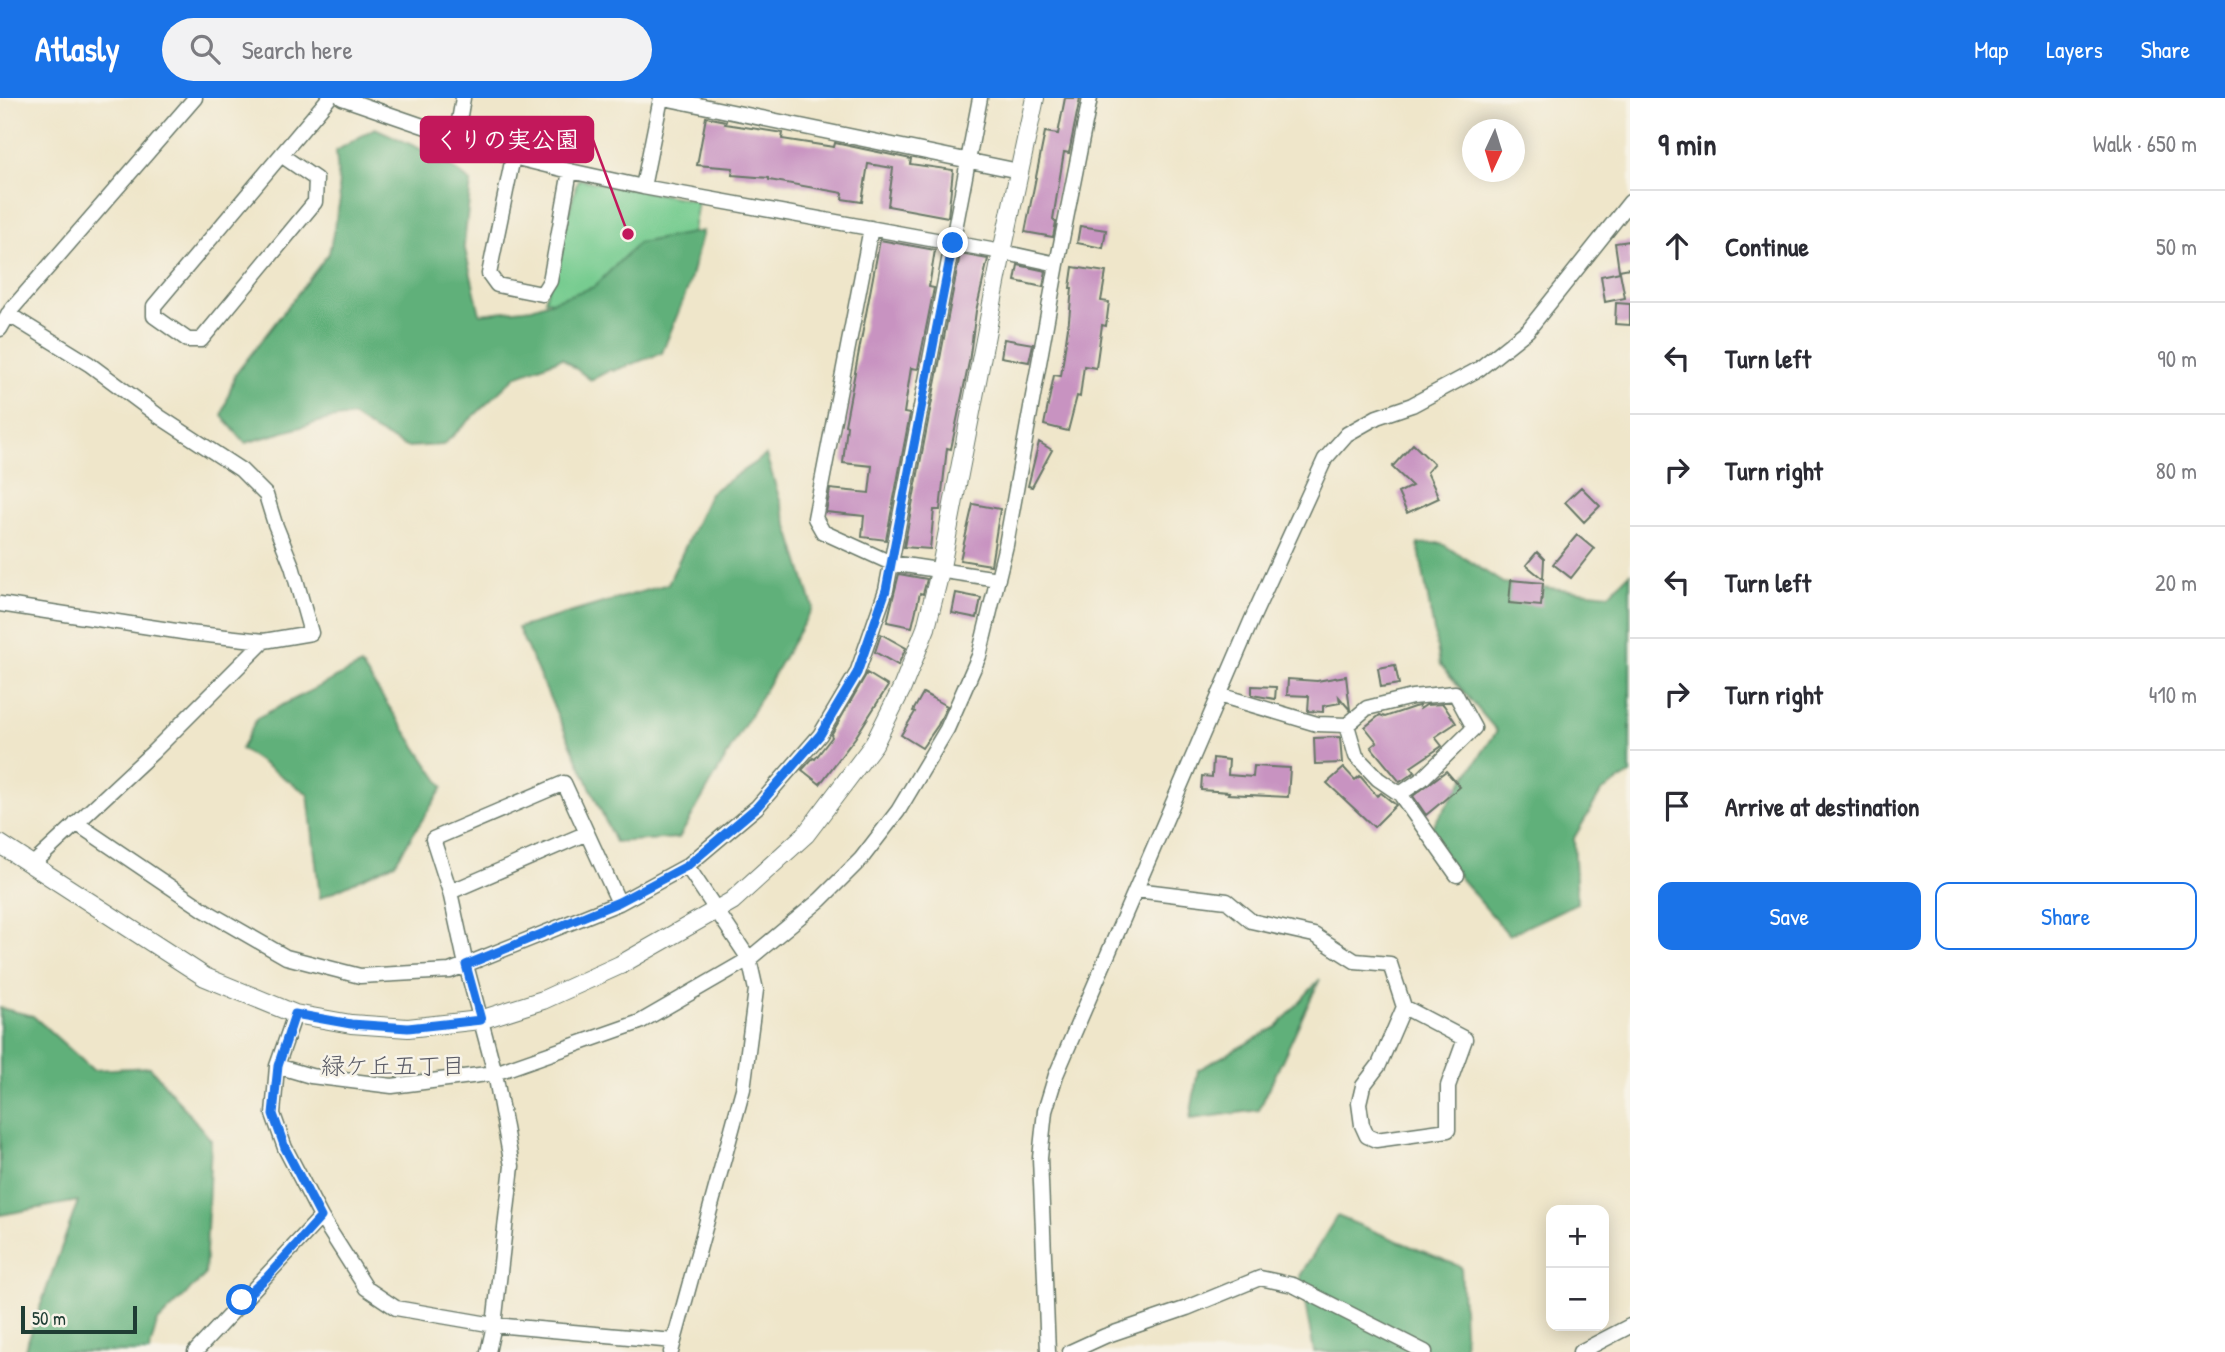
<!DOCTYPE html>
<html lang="en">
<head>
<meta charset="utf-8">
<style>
  :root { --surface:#fff; --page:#f2f2f3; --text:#2b2b33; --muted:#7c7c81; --line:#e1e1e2; --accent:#1a73e8 }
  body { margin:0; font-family:"Patrick Hand","Klee One",sans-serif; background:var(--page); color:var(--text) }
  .controls { position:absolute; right:21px; bottom:21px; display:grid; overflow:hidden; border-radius:14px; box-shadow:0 4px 18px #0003 }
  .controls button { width:63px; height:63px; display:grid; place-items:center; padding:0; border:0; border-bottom:2px solid var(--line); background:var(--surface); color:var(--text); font:35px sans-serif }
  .compass { position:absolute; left:1462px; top:21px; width:63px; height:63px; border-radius:50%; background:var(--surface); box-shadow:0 4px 18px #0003; rotate:184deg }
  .scale { position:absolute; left:21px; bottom:18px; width:116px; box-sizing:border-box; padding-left:7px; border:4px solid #1f3d34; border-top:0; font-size:19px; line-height:24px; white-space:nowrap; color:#1f3d34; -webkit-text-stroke:5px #f7f3e8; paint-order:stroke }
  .stop { position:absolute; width:21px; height:21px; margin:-16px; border:5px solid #1a73e8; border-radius:50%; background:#fff }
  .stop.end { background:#1a73e8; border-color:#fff; box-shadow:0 2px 7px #0008 }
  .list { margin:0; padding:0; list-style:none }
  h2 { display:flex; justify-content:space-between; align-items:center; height:91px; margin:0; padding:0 28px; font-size:30px }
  h2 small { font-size:23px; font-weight:400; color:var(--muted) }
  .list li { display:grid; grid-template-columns:46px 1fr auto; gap:21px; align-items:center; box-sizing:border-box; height:112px; padding:0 28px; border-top:2px solid var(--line) }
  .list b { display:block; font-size:26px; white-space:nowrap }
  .list em { font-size:23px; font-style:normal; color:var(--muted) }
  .actions { display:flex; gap:14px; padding:21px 28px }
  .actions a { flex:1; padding:16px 0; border:2px solid var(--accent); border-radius:14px; text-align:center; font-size:24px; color:var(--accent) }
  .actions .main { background:var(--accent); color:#fff }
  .icon { flex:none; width:38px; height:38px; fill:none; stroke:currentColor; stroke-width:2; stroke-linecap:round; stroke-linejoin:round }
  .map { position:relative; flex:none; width:1630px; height:1254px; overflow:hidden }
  header { display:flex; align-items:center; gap:42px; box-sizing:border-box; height:98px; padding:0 35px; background:var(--accent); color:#fff }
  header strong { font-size:33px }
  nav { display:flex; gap:38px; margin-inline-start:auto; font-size:24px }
  .search { width:490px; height:63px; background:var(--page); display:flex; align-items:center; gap:18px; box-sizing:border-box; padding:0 24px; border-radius:38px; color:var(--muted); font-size:26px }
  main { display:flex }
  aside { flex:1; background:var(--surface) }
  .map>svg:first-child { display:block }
  .green { fill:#77cc90; stroke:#4b8462; stroke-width:2 }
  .forest { fill:#61b07a; stroke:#407657; stroke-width:2 }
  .building { fill:#c893c1 }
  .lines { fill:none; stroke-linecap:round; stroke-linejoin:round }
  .minor-casing { stroke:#687868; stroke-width:17 }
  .tertiary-casing { stroke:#687868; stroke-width:20 }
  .minor { stroke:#fff; stroke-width:14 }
  .tertiary { stroke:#fff; stroke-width:18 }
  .route { stroke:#1a73e8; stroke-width:9 }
  .labels { text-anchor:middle; stroke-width:5; stroke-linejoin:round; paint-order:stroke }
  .neighbourhood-label { font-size:24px; fill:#5a5b65; stroke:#f7f3e8 }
  .leader { fill:none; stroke:#c2185b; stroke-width:2.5 }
  .callout-dot { fill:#c2185b; stroke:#f7f3e8; stroke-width:2.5 }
  .callout { fill:#c2185b; stroke:#c2185b; stroke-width:2.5 }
  .callout-label { font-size:24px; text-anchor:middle; font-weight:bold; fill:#fff }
</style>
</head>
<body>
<header>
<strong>Atlasly</strong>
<div class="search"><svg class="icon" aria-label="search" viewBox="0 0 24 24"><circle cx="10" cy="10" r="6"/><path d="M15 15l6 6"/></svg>Search here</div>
<nav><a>Map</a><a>Layers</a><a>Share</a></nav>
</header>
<main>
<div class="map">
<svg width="1630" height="1254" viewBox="0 0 1630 1254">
  <rect width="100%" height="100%" fill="#f7f3e8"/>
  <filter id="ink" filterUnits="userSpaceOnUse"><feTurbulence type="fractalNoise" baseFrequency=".0143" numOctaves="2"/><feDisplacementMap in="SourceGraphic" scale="14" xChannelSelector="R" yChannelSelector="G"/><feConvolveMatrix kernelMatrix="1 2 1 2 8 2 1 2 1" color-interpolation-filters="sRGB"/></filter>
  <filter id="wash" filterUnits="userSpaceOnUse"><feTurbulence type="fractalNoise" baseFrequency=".00686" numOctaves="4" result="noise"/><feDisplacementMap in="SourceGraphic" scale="28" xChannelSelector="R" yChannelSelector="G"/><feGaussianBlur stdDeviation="1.57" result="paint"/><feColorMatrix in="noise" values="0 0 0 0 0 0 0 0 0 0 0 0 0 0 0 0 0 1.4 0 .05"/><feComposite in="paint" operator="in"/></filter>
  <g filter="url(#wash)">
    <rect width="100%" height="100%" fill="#efe6ca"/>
    <path class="green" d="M 578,81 L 698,103 L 687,169 L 669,215 L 545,202 Z"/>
    <path class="forest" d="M 375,30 L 436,58 L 471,84 L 464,147 L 480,216 L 532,210 L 594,189 L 638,145 L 703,133 L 688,190 L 662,255 L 613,273 L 612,271 L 591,282 L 562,260 L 516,278 L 443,347 L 406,349 L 375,333 L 352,318 L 329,321 L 245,345 L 222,318 L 235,277 L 329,155 L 340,102 L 336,53 Z
      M 766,357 L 813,509 L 679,740 L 615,744 L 518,530 L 668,486 L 710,395 Z
      M 1441,445 L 1503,485 L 1609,496 L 1630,475 L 1630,676 L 1601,694 L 1574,740 L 1577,805 L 1509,837 L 1425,739 L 1497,633 L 1440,566 L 1418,446 Z
      M 361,567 L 443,689 L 395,765 L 320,800 L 308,696 L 241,651 L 257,620 Z
      M 1320,881 L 1259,1012 L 1190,1021 L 1198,972 L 1277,929 Z
      M 0,910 L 33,918 L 93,972 L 150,969 L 211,1042 L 205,1177 L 157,1225 L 149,1254 L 24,1254 L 78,1103 L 0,1117 Z
      M 1337,1118 L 1461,1169 L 1465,1254 L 1314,1254 L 1300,1178 Z"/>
    <g id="blocks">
      <path class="building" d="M 1065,0 L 1080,0 L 1069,55 L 1064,54 L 1053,121 L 1056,124 L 1053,139 L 1025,134 L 1045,34 L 1058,36 Z
        M 706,19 L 726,23 L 725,26 L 783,35 L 782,41 L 834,49 L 835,45 L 911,61 L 910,66 L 953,72 L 948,119 L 888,108 L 893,70 L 868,66 L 862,104 L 842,101 L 843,95 L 769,82 L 769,80 L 732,77 L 733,70 L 697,67 Z
        M 1080,128 L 1106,132 L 1103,150 L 1077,145 Z
        M 880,142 L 935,152 L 929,189 L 934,190 L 918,271 L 911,270 L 904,315 L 910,316 L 886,442 L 862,439 L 864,418 L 826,414 L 830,391 L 869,395 L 872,368 L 843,365 L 847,328 L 845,327 Z
        M 1630,143 L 1630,170 L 1619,172 L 1615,145 Z
        M 960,156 L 988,161 L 976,213 L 969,264 L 951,351 L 947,350 L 940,412 L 934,412 L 930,451 L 904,449 Z
        M 1018,167 L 1046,173 L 1043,189 L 1015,183 Z
        M 1073,169 L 1106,174 L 1101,203 L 1109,204 L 1106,228 L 1102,227 L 1096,270 L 1084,268 L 1080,299 L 1077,298 L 1068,333 L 1044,327 L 1054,277 L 1061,278 L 1069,222 L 1072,190 L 1070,190 Z
        M 1620,174 L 1625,200 L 1605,204 L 1601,178 Z
        M 1616,205 L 1630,206 L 1630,227 L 1615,226 Z
        M 1004,241 L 1033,246 L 1029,264 L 1001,259 Z
        M 1039,344 L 1052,352 L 1032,389 L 1028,388 Z
        M 1413,346 L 1434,366 L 1427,374 L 1439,400 L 1407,415 L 1398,395 L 1412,388 L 1392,369 Z
        M 1581,389 L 1600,408 L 1584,424 L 1565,404 Z
        M 973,406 L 1000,411 L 991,467 L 960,462 Z
        M 1577,437 L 1594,451 L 1571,480 L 1553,466 Z
        M 1537,454 L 1544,461 L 1543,481 L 1526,467 Z
        M 899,476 L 927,481 L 923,496 L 920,495 L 912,529 L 887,524 Z
        M 1511,482 L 1543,485 L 1541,508 L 1509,505 Z
        M 956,495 L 981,500 L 977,520 L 952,515 Z
        M 881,536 L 906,550 L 898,567 L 875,554 Z
        M 1395,567 L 1399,586 L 1381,589 L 1378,570 Z
        M 867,575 L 888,588 L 855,640 L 820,686 L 802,672 L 813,660 L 815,661 L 832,639 L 831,637 Z
        M 1346,578 L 1350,612 L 1339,599 L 1340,605 L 1323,608 L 1323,614 L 1308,613 L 1309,598 L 1287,597 L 1288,581 L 1317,583 Z
        M 1252,588 L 1276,589 L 1275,601 L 1252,597 Z
        M 923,595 L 947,608 L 938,627 L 922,650 L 901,637 L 915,614 L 913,613 Z
        M 1443,606 L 1456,625 L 1435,639 L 1442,648 L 1411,669 L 1415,674 L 1400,684 L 1371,649 L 1377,644 L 1365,629 L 1380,617 L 1385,619 L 1414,609 L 1419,608 L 1420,611 L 1426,607 Z
        M 1340,639 L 1342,665 L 1315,666 L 1314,640 Z
        M 1213,660 L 1229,662 L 1228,677 L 1253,679 L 1254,668 L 1290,670 L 1288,699 L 1228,696 L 1229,694 L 1201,692 L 1202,678 L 1212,679 Z
        M 1344,670 L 1355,682 L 1360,678 L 1377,698 L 1381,695 L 1396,707 L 1374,729 L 1327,685 Z
        M 1446,673 L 1460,689 L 1426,717 L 1413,698 Z"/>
    </g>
  </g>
  <g filter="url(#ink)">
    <use href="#blocks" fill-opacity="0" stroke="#687868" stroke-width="2"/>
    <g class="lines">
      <g class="minor-casing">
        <path id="minor" d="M 664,0 L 1019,73
          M 456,40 L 463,0
          M 281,57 L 316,81 L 315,104 L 201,242 L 188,242 L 154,218 L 154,208 L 329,0
          M 513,59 L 489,176 L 497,187 L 542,196 L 550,183 L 570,73
          M 643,89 L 661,0
          M 871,130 L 815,420 L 823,434 L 891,465 L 998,481
          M 1057,166 L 1090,0
          M 0,231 L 11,212 L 195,0
          M 0,506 L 189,535 L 264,543 L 311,535 L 292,468 L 275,426 L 266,397 L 241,372 L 160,319 L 89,266 L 8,216
          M 1219,597 L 1317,626 L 1347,627 L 1367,610 L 1412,599 L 1455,595 L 1474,630 L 1422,681 L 1400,696
          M 1347,627 L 1356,658 L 1378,681 L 1400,696 L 1457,777
          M 76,725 L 206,813 L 286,859 L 360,878 L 450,873 L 619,805 L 687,768 L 757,709 L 820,637 L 857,575 L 886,492 L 980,0
          M 32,767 L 152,655 L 264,543
          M 1136,792 L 1227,803 L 1251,823 L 1314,837 L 1355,863 L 1390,866 L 1404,909 L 1465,941 L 1448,988 L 1448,1032 L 1376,1042 L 1367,1038 L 1362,1027 L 1359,1005 L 1363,988 L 1379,967 L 1404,909
          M 450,794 L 587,735
          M 295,916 L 277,968 L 273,1016 L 285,1050 L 321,1119 L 366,1190 L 396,1210 L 494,1227 L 674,1243
          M 277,968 L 311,978 L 392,988 L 495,975 L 640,924 L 749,861 L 820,802 L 861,761 L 898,713 L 947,631 L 979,558 L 1006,447 L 1057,166 L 1002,154 L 643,89 L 570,73 L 513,59 L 342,0
          M 195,1254 L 321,1119
          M 488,1254 L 494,1227 L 512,1068 L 495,975 L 466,867 L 450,794 L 433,741 L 564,685 L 619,805
          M 671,1254 L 743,991 L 756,892 L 749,861 L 687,768
          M 1048,1254 L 1040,1060 L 1045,1013 L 1056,977 L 1252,521 L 1325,361 L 1347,336 L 1377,319 L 1412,307 L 1479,271 L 1528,232 L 1630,104
          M 1070,1254 L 1105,1238 L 1187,1210 L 1260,1180 L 1293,1187 L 1425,1254
          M 1580,1254 L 1630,1228"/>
      </g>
      <g class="tertiary-casing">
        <path id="tertiary" d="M 0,746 L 205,879 L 295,916 L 351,926 L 408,930 L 480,922 L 543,902 L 620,867 L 732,803 L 806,736 L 874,646 L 902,590 L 926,530 L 940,474 L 1002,154 L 1035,0"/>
      </g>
      <use href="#minor" class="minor"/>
      <use href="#tertiary" class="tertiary"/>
    </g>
  </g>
  <g class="lines" filter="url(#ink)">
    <path class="route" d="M 242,1202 L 267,1179 L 321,1119 L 285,1050 L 273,1016 L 278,968 L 295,916 L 351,926 L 408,930 L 481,922 L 466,867 L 619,804 L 687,768 L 757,709 L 820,637 L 857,575 L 886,492 L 953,145"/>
  </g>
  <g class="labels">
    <g class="neighbourhood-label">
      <text x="393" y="976">緑ケ丘五丁目</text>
    </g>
  </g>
  <path class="leader" d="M628 136L593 42"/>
  <circle class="callout-dot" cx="628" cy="136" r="7"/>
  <rect class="callout" x="421" y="19" width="172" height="45" rx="7"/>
  <g class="callout-label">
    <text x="507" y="50">くりの実公園</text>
  </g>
</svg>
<div class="controls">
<button>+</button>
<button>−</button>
</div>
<svg class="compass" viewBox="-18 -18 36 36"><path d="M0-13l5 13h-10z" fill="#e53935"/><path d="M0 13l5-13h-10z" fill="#7c7c81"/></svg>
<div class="scale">50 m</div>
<div class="stop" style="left:242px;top:1202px"></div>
<div class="stop end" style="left:953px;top:145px"></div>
</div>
<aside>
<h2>9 min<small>Walk · 650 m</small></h2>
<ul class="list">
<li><svg class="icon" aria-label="ahead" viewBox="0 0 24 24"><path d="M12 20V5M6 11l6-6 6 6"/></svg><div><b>Continue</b></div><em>50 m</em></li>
<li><svg class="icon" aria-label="left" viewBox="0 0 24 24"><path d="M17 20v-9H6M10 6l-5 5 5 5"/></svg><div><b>Turn left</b></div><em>90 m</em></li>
<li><svg class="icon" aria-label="right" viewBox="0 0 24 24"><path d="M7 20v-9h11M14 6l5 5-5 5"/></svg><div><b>Turn right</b></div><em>80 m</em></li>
<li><svg class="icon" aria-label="left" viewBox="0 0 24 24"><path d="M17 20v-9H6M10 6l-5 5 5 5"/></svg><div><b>Turn left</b></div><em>20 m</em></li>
<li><svg class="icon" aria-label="right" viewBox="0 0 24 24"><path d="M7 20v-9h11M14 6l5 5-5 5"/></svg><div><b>Turn right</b></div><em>410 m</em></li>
<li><svg class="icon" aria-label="arrive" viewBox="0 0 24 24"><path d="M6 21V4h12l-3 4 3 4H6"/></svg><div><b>Arrive at destination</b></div></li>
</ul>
<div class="actions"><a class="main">Save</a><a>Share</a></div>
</aside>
</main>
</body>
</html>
